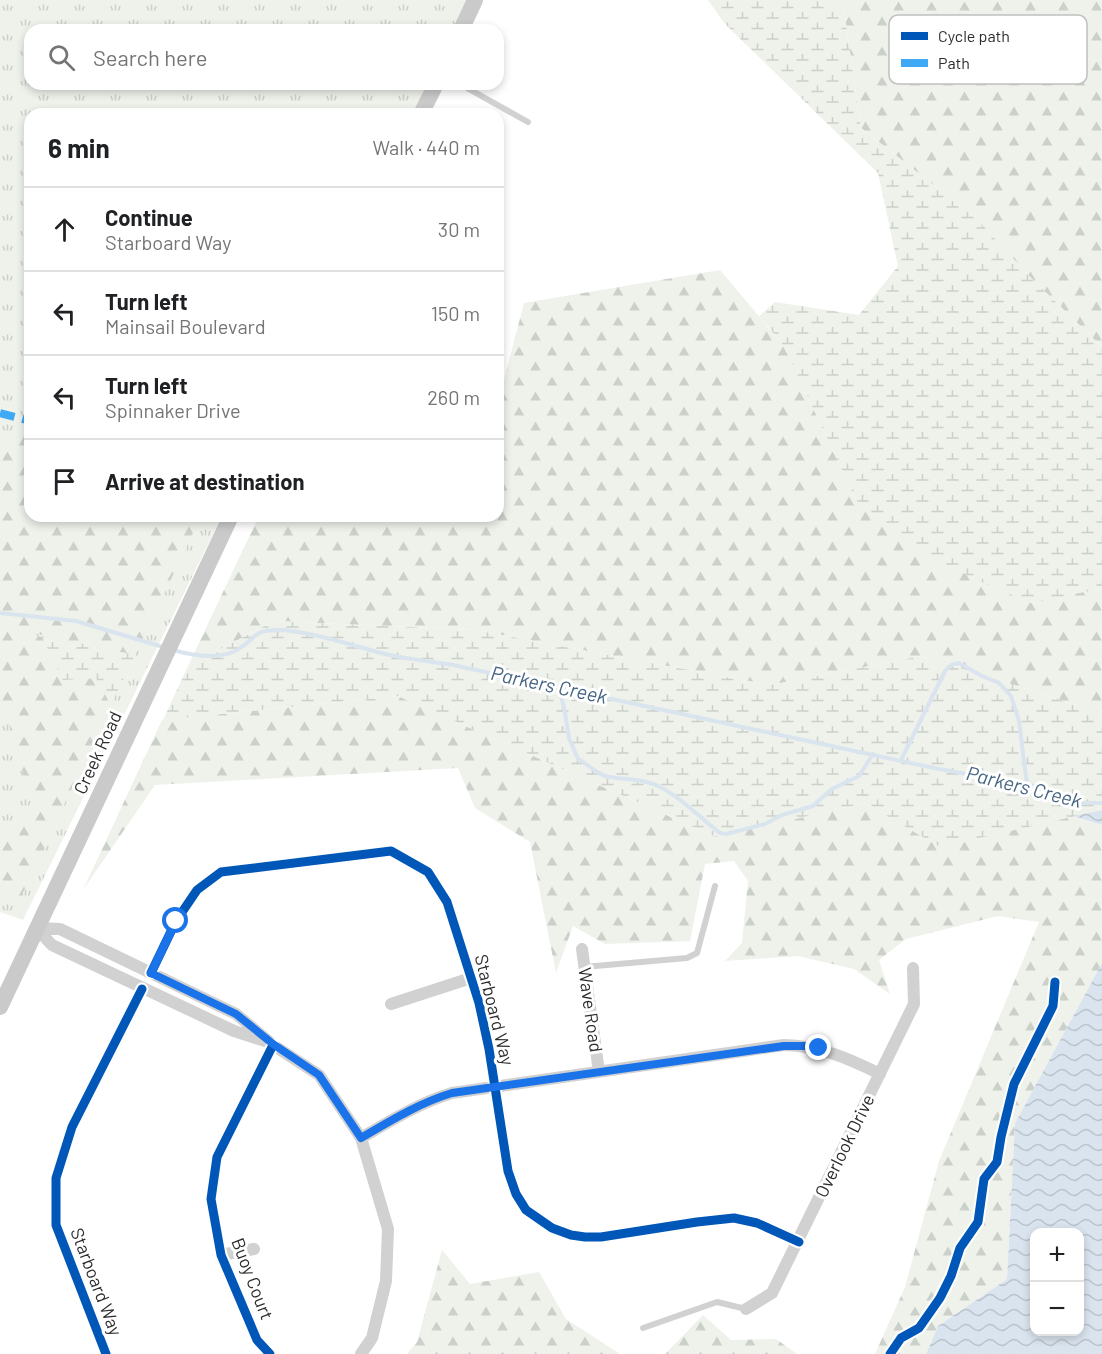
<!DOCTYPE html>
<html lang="en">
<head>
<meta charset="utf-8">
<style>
  :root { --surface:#fff; --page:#f2f2f2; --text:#202124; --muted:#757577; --line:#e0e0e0 }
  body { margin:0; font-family:Barlow,sans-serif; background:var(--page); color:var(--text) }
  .controls { position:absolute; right:18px; bottom:18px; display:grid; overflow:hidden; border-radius:12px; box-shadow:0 3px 9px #0003 }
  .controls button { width:54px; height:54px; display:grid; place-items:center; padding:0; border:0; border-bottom:2px solid var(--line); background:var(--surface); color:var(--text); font:30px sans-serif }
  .stop { position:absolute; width:18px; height:18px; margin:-14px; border:4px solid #1a73e8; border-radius:50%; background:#fff }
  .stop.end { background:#1a73e8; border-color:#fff; box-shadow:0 2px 6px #0008 }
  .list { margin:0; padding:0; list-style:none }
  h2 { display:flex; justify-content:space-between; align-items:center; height:78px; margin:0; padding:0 24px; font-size:26px }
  h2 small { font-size:20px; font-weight:400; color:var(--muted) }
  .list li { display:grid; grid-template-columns:39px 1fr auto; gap:18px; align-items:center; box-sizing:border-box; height:84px; padding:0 24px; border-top:2px solid var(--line) }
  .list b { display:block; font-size:22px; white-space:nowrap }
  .list p { margin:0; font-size:20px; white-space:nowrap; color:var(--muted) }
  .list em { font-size:20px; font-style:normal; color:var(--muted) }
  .icon { flex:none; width:33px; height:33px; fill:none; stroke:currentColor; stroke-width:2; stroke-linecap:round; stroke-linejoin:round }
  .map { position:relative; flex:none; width:1102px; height:1354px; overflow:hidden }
  .search { position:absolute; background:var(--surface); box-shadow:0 3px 9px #0003; left:24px; top:24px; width:480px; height:66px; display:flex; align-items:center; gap:15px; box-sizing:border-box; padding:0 21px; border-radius:18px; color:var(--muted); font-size:22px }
  .panel { position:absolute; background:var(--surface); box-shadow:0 3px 9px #0003; left:24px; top:108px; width:480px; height:414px; border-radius:18px }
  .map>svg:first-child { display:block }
  .grass { fill:url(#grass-tufts) }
  .forest { fill:url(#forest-firs) }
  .wetland { fill:url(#wetland-marsh) }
  .water { fill:url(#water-waves); fill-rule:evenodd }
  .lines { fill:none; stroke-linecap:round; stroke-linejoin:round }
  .stream { stroke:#dae4ee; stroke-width:4 }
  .lane { stroke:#d1d1d1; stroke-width:6 }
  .street { stroke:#d1d1d1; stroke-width:12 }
  .secondary { stroke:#cacaca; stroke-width:16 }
  .quiet { stroke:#3fa9f5; stroke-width:8; stroke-dasharray:15 8; stroke-linecap:butt }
  .cycleway-casing { stroke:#fff; stroke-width:13 }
  .cycleway { stroke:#0057b8; stroke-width:9 }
  .route { stroke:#1a73e8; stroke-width:8 }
  .labels { text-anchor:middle; stroke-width:6; stroke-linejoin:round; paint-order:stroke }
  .street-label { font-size:18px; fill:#2c2c2c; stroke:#fff }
  .water-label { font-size:20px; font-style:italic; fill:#456583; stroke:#fff }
  .key { fill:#fff; stroke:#c0c0c0; stroke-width:1.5 }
  .key-label { font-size:16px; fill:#2c2c2c }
</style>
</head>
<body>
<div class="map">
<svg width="1102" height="1354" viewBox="0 0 1102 1354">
  <defs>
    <pattern id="grass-tufts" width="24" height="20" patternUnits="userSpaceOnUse" patternTransform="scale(1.5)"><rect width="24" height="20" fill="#eef2eb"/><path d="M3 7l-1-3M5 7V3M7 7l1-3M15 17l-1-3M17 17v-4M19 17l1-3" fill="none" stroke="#ccd0ca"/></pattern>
    <pattern id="forest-firs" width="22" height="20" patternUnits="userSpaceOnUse" patternTransform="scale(1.5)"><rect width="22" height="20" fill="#eef2eb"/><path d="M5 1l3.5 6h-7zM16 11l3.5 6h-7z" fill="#ccd0ca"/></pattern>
    <pattern id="wetland-marsh" width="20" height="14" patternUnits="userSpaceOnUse" patternTransform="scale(1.5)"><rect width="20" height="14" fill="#eef2eb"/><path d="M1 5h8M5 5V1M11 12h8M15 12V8" fill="none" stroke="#ccd0ca"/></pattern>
    <pattern id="water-waves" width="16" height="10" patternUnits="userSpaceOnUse" patternTransform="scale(1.5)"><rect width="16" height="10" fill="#dae4ee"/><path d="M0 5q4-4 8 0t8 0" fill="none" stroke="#bbc4cc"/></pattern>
  </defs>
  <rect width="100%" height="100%" fill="#fff"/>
  <path class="grass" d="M 0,0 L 471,0 L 459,30 L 30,30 L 30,84 L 435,84 L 421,114 L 30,114 L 30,516 L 222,516 L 23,920 L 0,912 Z"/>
  <path class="forest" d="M 835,0 L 1102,0 L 1102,347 L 1030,277 L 978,220 L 861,128 L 844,10 Z
    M 720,270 L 784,346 L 856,500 L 1098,589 L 1102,586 L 1102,713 L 922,656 L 770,685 L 475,630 L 274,621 L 188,666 L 259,516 L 498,516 L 498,403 L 524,303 Z
    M 30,432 L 30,516 L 201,516 L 135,655 L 0,626 L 0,439 Z
    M 0,627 L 43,637 L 63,680 L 96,678 L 111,705 L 18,903 L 0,876 L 0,839 L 9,837 L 31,802 L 2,699 L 0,697 Z
    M 398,696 L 716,837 L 865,803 L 940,847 L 1073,816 L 1102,825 L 1102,963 L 1015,1123 L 1007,1279 L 938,1326 L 926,1354 L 875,1354 L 905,1287 L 939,1161 L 1039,922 L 998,916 L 906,939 L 879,960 L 890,994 L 854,969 L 798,956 L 725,961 L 742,943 L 748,881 L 734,861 L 705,864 L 690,941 L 605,944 L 573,926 L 556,973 L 530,842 L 475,808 L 458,768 L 155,785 L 83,890 L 162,720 Z
    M 442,1250 L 470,1284 L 539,1272 L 566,1319 L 620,1354 L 407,1354 L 417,1342 Z
    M 703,1315 L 731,1340 L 776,1339 L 797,1354 L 665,1354 Z"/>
  <path class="wetland" d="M 708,0 L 835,0 L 844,10 L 861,128 L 978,220 L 1030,277 L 1102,347 L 1102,586 L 1099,589 L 1031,603 L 923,557 L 856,500 L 784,346 L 759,316 L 775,302 L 859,315 L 898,266 L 878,173 L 725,24 Z
    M 274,621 L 475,630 L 770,685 L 922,656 L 1102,713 L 1102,810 L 940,847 L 865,803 L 716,837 L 398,696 L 163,720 L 188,666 Z
    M 0,626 L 135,655 L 111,705 L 96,678 L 63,680 L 42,637 L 0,627 Z"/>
  <path class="water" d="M 1102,810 L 1102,825 L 1073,816 Z
    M 1102,963 L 1102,1354 L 926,1354 L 938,1326 L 1007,1279 L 1015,1123 ZM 1034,1232 L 1080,1232 L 1080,1332 L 1034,1332 Z"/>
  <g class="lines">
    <path class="stream" d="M 0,613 L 76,621 L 163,647
      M 173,650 C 194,656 225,661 243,646 C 259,634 256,630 279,630 C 309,631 351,645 381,653 C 405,659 429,661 453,665 L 934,768 L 1039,787 L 1082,803 L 1102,803
      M 558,686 L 564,707 L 569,738 L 578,759 C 588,764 598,776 610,777 C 627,780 640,778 656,785 C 680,796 699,817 720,833 L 726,834 L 765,824 L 782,815 L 813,806 L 832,789 L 859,776 L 873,754
      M 901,760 L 945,671 L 951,665 L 959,663 L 982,676 L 999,683 L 1011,696 L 1019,721 L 1027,785"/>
    <path class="lane" d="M 460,84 L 528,122
      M 584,967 L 687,958 L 697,953 L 715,886
      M 643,1328 L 717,1302 L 746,1309"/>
    <path class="street" d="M 36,928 L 60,929 L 236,1014 L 273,1045 L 319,1075 L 361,1138 L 388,1229 L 386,1281 L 372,1338 L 361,1354
      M 36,928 L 52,945 L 234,1031 L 265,1041
      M 582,949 L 599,1072
      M 151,973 L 176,921 L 197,890 L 221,872 L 391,851 L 428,872 L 447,902 L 479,1003 L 489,1049 L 508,1171 L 516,1194 L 526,1210 L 552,1228 L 571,1235 L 585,1237 L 601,1237 L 697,1222 L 734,1218 L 757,1223 L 799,1242
      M 391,1004 L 471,978
      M 361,1138 C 390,1121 419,1103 452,1093 L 784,1045 C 820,1046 848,1058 880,1074
      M 221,1255 L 254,1249
      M 746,1309 L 772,1293 L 914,1004 L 913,968
      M 106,1354 L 56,1225 L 56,1178 L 72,1127 L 142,989
      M 270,1354 L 257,1340 L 221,1255 L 211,1199 L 217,1157 L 273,1045"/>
    <path class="secondary" d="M 461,30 L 475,0
      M 421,114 L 436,84
      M 0,1007 L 231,516"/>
    <path class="quiet" d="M 0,413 L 30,421"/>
    <g class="cycleway-casing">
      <path id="cycleway" d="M 151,973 L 176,921 L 197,890 L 221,872 L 391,851 L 428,872 L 447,902 L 479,1003 L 489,1049 L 508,1171 L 516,1194 L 526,1210 L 552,1228 L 571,1235 L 585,1237 L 601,1237 L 697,1222 L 734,1218 L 757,1223 L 799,1242
        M 106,1354 L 56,1225 L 56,1178 L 72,1127 L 142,989
        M 270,1354 L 257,1340 L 221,1255 L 211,1199 L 217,1157 L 273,1045
        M 890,1354 L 901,1338 L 919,1328 L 940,1298 L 951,1276 L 960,1248 L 978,1222 L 984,1179 L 997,1162 L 1001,1137 L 1014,1084 L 1053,1006 L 1055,982"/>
    </g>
    <use href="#cycleway" class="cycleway"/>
  </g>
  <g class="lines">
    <path class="route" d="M 176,921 L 151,973 L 236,1014 L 273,1044 L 319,1075 L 361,1138 C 390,1121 419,1103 452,1093 L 784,1046 L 804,1046 L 819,1048"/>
  </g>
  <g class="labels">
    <g class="street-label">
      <text transform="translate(98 753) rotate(-65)" y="6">Creek Road</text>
      <text transform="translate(494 1010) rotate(76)" y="6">Starboard Way</text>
      <text transform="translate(590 1010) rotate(82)" y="6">Wave Road</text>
      <text transform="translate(845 1146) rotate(-64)" y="6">Overlook Drive</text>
      <text transform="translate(252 1279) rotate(69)" y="6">Buoy Court</text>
      <text transform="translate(96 1282) rotate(69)" y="6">Starboard Way</text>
    </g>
    <g class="water-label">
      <text transform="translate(549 685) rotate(12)" y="7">Parkers Creek</text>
      <text transform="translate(1024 787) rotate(14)" y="7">Parkers Creek</text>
    </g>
  </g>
  <rect x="889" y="15" width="198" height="69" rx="9" class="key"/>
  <rect x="901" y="32" width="27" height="8" fill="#0057b8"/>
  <rect x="901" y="59" width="27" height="8" fill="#3fa9f5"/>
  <g class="key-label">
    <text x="938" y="42">Cycle path</text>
    <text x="938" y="69">Path</text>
  </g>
</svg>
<div class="controls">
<button>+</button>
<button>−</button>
</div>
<div class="stop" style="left:176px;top:921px"></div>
<div class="stop end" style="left:819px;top:1048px"></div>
<div class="search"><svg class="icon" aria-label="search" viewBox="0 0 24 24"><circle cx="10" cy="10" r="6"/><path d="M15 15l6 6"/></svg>Search here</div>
<section class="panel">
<h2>6 min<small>Walk · 440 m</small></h2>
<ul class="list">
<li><svg class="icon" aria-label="ahead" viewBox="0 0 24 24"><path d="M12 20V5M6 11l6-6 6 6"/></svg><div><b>Continue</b><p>Starboard Way</p></div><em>30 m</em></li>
<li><svg class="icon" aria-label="left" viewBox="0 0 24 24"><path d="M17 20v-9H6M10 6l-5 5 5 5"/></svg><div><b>Turn left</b><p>Mainsail Boulevard</p></div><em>150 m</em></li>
<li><svg class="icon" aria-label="left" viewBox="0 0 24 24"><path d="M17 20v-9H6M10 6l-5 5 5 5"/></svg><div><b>Turn left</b><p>Spinnaker Drive</p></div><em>260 m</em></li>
<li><svg class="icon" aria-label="arrive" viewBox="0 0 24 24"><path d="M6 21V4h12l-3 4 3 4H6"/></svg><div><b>Arrive at destination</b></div></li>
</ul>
</section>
</div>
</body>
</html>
